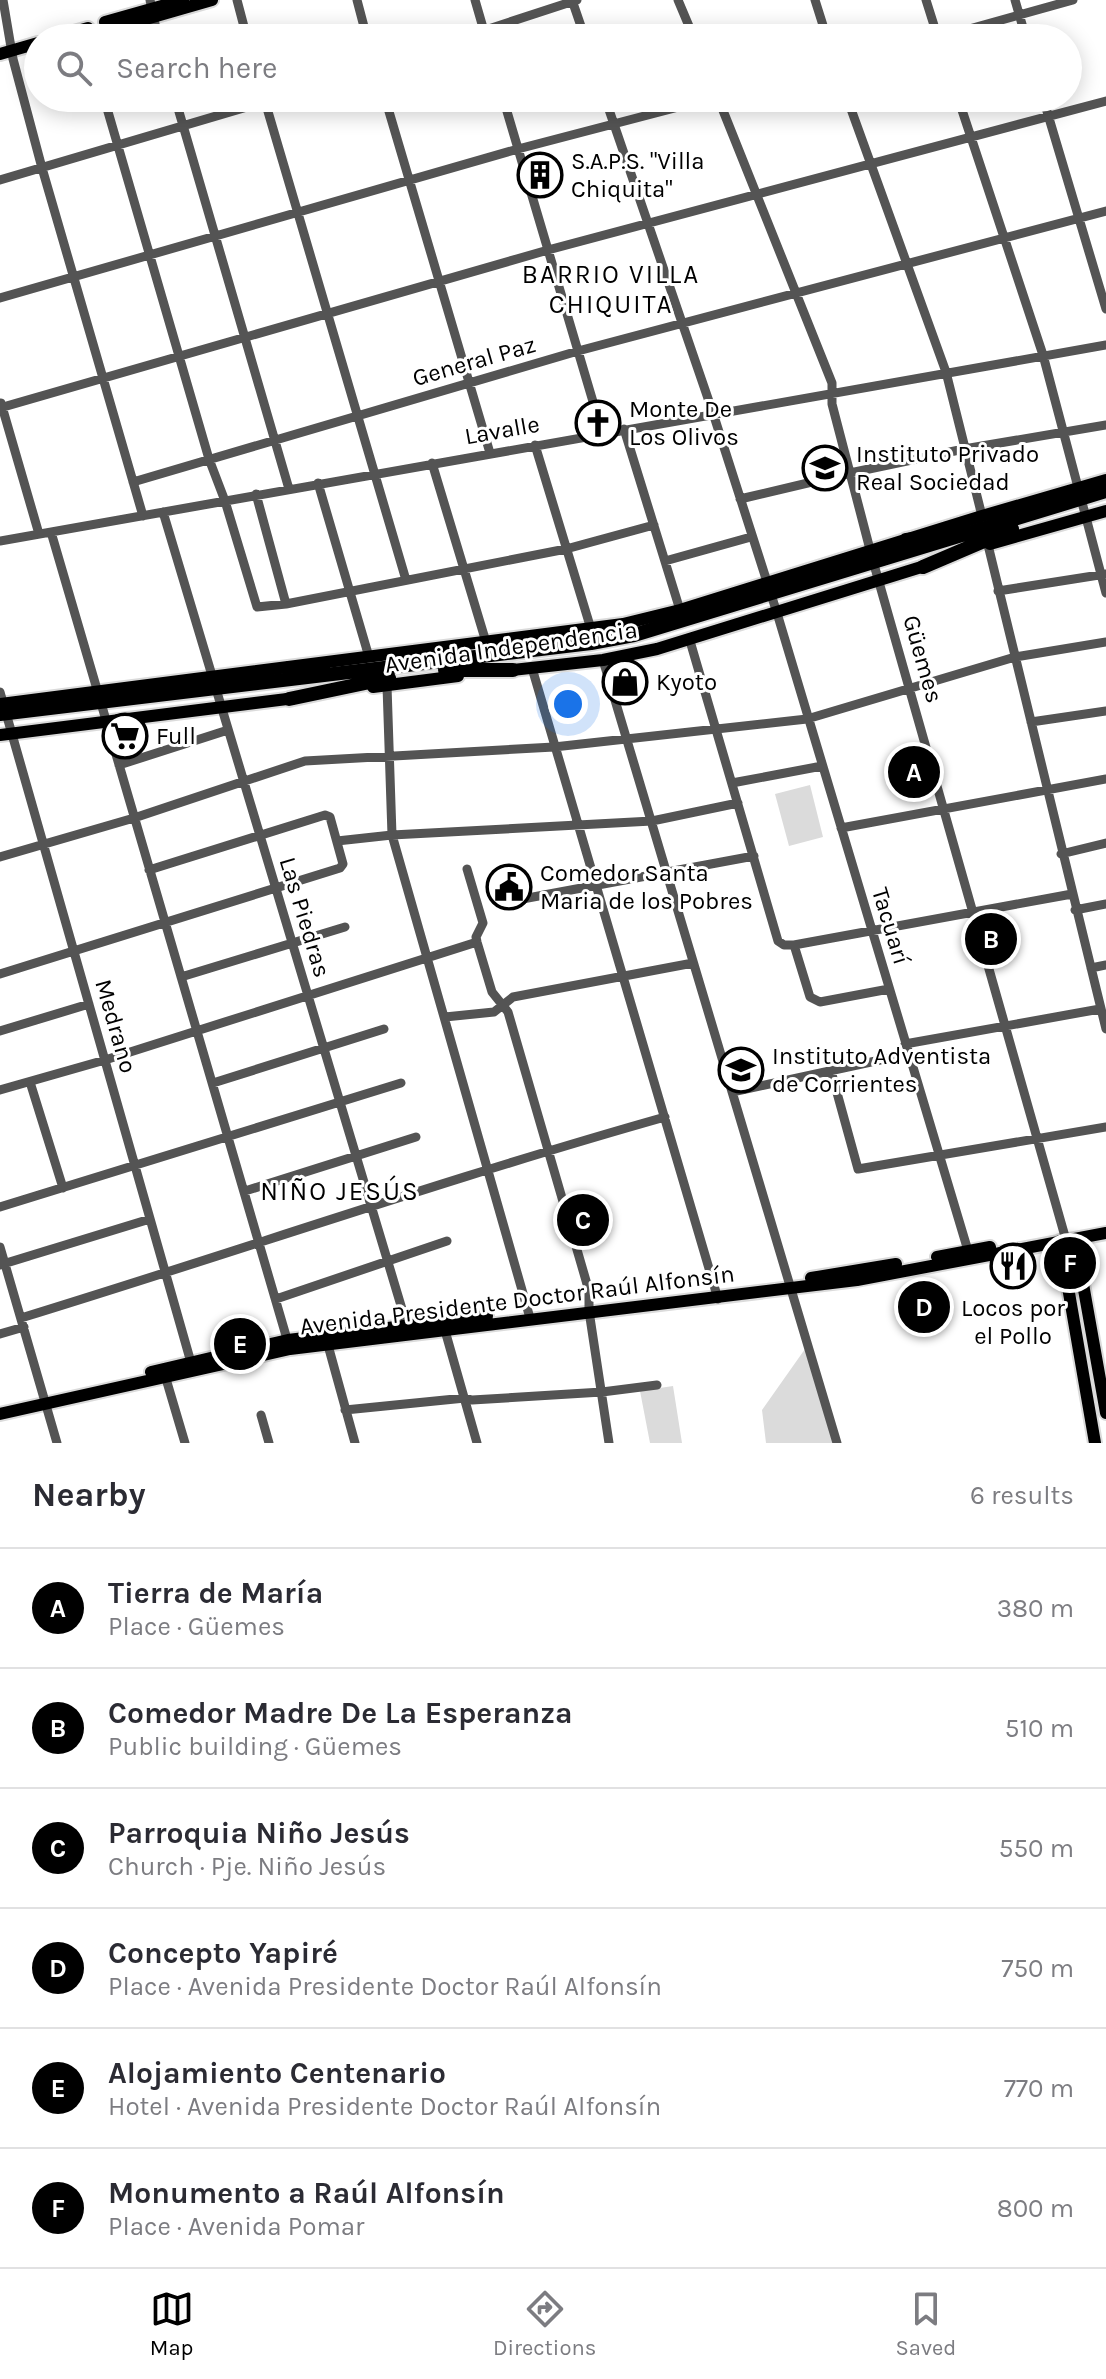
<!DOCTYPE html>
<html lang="en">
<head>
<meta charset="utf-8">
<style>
  :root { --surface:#fff; --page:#f2f2f3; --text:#2b2b33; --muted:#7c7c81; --line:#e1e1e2; --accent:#000 }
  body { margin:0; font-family:Karla,sans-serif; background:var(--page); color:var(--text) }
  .you { position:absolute; left:568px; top:704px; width:28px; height:28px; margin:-20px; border:6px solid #fff; border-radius:50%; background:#1a73e8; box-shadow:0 0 0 12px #1a73e833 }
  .badge { display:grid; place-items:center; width:52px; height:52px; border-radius:50%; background:var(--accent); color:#fff; font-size:26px; font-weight:700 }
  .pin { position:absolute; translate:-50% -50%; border:4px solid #fff; box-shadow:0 2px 8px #0006 }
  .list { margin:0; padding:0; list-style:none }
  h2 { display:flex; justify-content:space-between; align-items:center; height:104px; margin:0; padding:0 32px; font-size:34px }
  h2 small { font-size:26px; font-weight:400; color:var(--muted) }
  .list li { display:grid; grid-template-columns:52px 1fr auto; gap:24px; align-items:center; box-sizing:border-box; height:120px; padding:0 32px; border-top:2px solid var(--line) }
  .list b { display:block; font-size:30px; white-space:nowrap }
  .list p { margin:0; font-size:26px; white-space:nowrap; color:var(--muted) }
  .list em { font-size:26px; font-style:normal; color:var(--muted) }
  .icon { flex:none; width:44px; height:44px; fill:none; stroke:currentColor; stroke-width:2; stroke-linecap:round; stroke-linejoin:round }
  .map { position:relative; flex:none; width:1106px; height:1443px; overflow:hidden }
  .search { position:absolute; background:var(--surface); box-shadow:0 4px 20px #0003; left:24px; right:24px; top:24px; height:88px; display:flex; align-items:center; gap:20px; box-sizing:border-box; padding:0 28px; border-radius:44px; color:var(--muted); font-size:30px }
  .sheet { height:824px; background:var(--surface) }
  nav { display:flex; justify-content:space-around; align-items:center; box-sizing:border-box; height:112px; border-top:2px solid var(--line); background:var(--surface); font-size:22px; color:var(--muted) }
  nav a { display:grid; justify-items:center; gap:4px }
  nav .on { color:var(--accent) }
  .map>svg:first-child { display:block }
  .green { fill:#dbdbdb }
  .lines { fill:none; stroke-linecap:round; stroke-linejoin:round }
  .major-casing { stroke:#dbdbdb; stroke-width:16 }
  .highway-casing { stroke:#dbdbdb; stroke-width:18 }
  .minor { stroke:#545454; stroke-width:9 }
  .major { stroke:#000; stroke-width:12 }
  .highway { stroke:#000; stroke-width:14 }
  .labels { text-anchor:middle; stroke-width:6; stroke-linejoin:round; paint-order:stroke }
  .poi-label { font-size:24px; fill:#000; stroke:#fff; text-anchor:start }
  .street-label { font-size:24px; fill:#000; stroke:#fff }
  .neighbourhood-label { font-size:26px; letter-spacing:2px; fill:#000; stroke:#fff }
</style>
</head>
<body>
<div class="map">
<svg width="1106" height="1443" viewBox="0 0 1106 1443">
  <rect width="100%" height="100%" fill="#fff"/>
  <path class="green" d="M 810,785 L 823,837 L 789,846 L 775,794 Z
    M 805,1349 L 833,1443 L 766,1443 L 762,1410 Z
    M 673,1386 L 682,1443 L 650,1443 L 640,1391 Z"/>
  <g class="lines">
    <g class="major-casing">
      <path id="major" d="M 105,22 L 183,0
        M 53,38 L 88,28
        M 80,38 L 212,0
        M 0,54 L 38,43
        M 990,544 L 1106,511
        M 504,671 L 603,660 L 657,649 L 931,564
        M 373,687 L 458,676
        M 0,704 L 623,624 L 680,610 L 982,516 L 1106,480
        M 0,735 L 295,698
        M 1075,1239 L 1106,1413
        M 1060,1241 L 1095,1443
        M 937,1257 L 990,1247
        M 811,1278 L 896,1264
        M 151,1372 L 288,1340 L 487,1316
        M 0,1414 L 290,1349 L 857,1280 L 1106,1233"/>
    </g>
    <g class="highway-casing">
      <path id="highway" d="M 906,540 L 932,537
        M 923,567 L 1012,529
        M 289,668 L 323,668
        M 445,670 L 513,670
        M 289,699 L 389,678
        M 0,714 L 591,643 L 634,635 L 1106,491"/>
    </g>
    <path class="minor" d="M 3,0 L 13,59 L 42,168 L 143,516
      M 150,0 L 158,38
      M 237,0 L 247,38
      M 357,0 L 367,38
      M 475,0 L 486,38
      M 572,0 L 585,38
      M 678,0 L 694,38
      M 815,0 L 827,38
      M 926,0 L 938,38
      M 1015,0 L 1026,38
      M 461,38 L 577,0
      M 937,38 L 1073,0
      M 104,98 L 209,459 L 225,501 L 257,607 L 286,604 L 566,549 L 654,525
      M 175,98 L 289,489
      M 264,98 L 406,580
      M 385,98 L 490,453
      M 503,98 L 602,432
      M 605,98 L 713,413 L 777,613 L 969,1254
      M 718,98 L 832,383 L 832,404 L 873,561 L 1066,1240
      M 847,98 L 946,372 L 982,516
      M 958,98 L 1043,355 L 1106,593
      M 1043,98 L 1106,309
      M 0,180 L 277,98
      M 0,298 L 518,149 L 713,98
      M 1,403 L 39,534
      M 0,408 L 548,250 L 1106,101
      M 624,429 L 680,610
      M 535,445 L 591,629
      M 432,463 L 486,642
      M 133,482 L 578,351 L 1106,211
      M 318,483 L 369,657
      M 256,494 L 286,604
      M 740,499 L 850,473 L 964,449 L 1106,425
      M 163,512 L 408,1329
      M 51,532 L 289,1346
      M 0,541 L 1106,345
      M 988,545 L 1106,1029
      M 665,561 L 751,537
      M 998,591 L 1106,574
      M 690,641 L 778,941 L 784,945 L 794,945 L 1072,894
      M 603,660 L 837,1443
      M 532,668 L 718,1299
      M 387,686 L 392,835 L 530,1318
      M 0,692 L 192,1366
      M 1031,722 L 1106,711
      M 119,765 L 228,730
      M 732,783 L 822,766
      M 841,828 L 1106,779
      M 337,841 L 392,835 L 652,821 L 738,803
      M 1061,854 L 1106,843
      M 0,857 L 134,818 L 305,761 L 554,747 L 807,719 L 1015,657 L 1106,642
      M 467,869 L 483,923 L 476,937 L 477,942 L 492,992 L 508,1012 L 589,1291 L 589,1311 L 609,1443
      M 517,900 L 754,856
      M 1075,910 L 1106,904
      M 794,945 L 810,997 L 820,1002 L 889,989
      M 1091,968 L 1106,965
      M 0,974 L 340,868 L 343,864 L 330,817 L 325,815 L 149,870
      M 181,977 L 345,927
      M 445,1017 L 494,1012 L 513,997 L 693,963
      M 0,1031 L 89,1004
      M 905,1044 L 1100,1009
      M 831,1071 L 858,1169 L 1106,1127
      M 30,1082 L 63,1188
      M 213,1083 L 384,1029
      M 0,1090 L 105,1060 L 477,942
      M 732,1092 L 908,1054
      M 245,1191 L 416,1137
      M 0,1207 L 401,1083
      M 0,1247 L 57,1443
      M 0,1265 L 150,1219
      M 276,1299 L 447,1241
      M 21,1318 C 236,1252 449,1178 665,1117
      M 444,1327 L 477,1443
      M 0,1334 L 24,1327
      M 326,1338 L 355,1443
      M 164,1372 L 185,1443
      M 345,1410 L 465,1398 L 472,1400 L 602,1392 L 657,1385
      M 261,1415 L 269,1443"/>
    <use href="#major" class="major"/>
    <use href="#highway" class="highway"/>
  </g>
  <defs>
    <g id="building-ring" transform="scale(2.3)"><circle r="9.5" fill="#fff" stroke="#000" stroke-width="1.5"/><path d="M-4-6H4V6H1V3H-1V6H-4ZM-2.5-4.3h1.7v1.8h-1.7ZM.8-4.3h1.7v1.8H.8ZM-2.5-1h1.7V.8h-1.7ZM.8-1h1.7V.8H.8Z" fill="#000"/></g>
    <g id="church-ring" transform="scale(2.3)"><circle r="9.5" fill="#fff" stroke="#000" stroke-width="1.5"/><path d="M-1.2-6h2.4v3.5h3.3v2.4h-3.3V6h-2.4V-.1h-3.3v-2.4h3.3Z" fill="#000"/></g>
    <g id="school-ring" transform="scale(2.3)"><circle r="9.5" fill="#fff" stroke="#000" stroke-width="1.5"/><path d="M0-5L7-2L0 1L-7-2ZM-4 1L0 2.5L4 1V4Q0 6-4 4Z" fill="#000"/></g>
    <g id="shop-ring" transform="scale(2.3)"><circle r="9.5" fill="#fff" stroke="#000" stroke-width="1.5"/><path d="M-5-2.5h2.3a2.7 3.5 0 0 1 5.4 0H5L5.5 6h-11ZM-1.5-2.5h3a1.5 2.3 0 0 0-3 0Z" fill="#000"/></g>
    <g id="supermarket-ring" transform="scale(2.3)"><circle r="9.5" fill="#fff" stroke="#000" stroke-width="1.5"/><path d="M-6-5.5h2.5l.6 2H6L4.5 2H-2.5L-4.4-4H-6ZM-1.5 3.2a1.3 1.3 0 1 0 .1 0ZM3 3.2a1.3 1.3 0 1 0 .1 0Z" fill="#000"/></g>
    <g id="civic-ring" transform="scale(2.3)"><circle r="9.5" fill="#fff" stroke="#000" stroke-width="1.5"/><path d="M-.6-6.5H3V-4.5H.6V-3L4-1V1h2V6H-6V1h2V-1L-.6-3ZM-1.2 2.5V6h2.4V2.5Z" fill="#000"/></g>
    <g id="restaurant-ring" transform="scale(2.3)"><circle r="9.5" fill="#fff" stroke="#000" stroke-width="1.5"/><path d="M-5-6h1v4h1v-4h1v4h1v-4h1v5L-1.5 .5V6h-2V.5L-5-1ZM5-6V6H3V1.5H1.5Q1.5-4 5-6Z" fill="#000"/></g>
  </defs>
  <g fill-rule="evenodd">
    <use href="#building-ring" x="540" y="175"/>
    <use href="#church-ring" x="598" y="423"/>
    <use href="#school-ring" x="825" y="468"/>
    <use href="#shop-ring" x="625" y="682"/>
    <use href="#supermarket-ring" x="125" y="736"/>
    <use href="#civic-ring" x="509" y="887"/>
    <use href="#school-ring" x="741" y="1070"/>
    <use href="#restaurant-ring" x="1013" y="1266"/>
  </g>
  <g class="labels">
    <g class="poi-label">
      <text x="571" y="169">S.A.P.S. "Villa<tspan x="571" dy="28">Chiquita"</tspan></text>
      <text x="629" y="417">Monte De<tspan x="629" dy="28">Los Olivos</tspan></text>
      <text x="856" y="462">Instituto Privado<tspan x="856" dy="28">Real Sociedad</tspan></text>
      <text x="656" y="690">Kyoto</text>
      <text x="156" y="744">Full</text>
      <text x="540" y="881">Comedor Santa<tspan x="540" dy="28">Maria de los Pobres</tspan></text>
      <text x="772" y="1064">Instituto Adventista<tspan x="772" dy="28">de Corrientes</tspan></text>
      <text x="1013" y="1316" text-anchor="middle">Locos por<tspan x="1013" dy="28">el Pollo</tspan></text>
    </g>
    <g class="street-label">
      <text transform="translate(474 361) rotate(-16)" y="8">General Paz</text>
      <text transform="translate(502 430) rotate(-10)" y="8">Lavalle</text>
      <text transform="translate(511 647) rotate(-8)" y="8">Avenida Independencia</text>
      <text transform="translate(923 659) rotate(74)" y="8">Güemes</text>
      <text transform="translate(305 917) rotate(73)" y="8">Las Piedras</text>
      <text transform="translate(891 926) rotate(73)" y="8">Tacuarí</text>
      <text transform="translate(116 1026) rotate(74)" y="8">Medrano</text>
      <text transform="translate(517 1300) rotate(-7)" y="8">Avenida Presidente Doctor Raúl Alfonsín</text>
    </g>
    <g class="neighbourhood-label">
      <text x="611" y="283">BARRIO VILLA<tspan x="611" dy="30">CHIQUITA</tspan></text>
      <text x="340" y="1200">NIÑO JESÚS</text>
    </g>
  </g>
</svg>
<div class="you"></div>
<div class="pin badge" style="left:914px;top:772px">A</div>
<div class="pin badge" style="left:991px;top:939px">B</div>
<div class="pin badge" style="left:583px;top:1220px">C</div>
<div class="pin badge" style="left:924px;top:1307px">D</div>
<div class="pin badge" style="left:240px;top:1344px">E</div>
<div class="pin badge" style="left:1070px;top:1263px">F</div>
<div class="search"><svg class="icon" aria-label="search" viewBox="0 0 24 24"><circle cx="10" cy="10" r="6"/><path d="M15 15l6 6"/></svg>Search here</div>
</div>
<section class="sheet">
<h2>Nearby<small>6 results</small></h2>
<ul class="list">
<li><span class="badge">A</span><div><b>Tierra de María</b><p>Place · Güemes</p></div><em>380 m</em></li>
<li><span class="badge">B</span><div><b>Comedor Madre De La Esperanza</b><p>Public building · Güemes</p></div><em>510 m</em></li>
<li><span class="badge">C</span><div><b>Parroquia Niño Jesús</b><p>Church · Pje. Niño Jesús</p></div><em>550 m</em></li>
<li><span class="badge">D</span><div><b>Concepto Yapiré</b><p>Place · Avenida Presidente Doctor Raúl Alfonsín</p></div><em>750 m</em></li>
<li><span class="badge">E</span><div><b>Alojamiento Centenario</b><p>Hotel · Avenida Presidente Doctor Raúl Alfonsín</p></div><em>770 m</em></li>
<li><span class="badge">F</span><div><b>Monumento a Raúl Alfonsín</b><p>Place · Avenida Pomar</p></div><em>800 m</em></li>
</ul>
</section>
<nav>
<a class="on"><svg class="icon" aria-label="map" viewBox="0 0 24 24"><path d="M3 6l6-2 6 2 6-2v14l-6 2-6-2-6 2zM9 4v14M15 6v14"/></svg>Map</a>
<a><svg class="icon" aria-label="directions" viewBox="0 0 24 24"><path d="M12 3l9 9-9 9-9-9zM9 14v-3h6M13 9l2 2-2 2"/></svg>Directions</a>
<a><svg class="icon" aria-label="saved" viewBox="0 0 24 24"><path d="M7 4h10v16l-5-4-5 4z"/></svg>Saved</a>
</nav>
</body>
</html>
